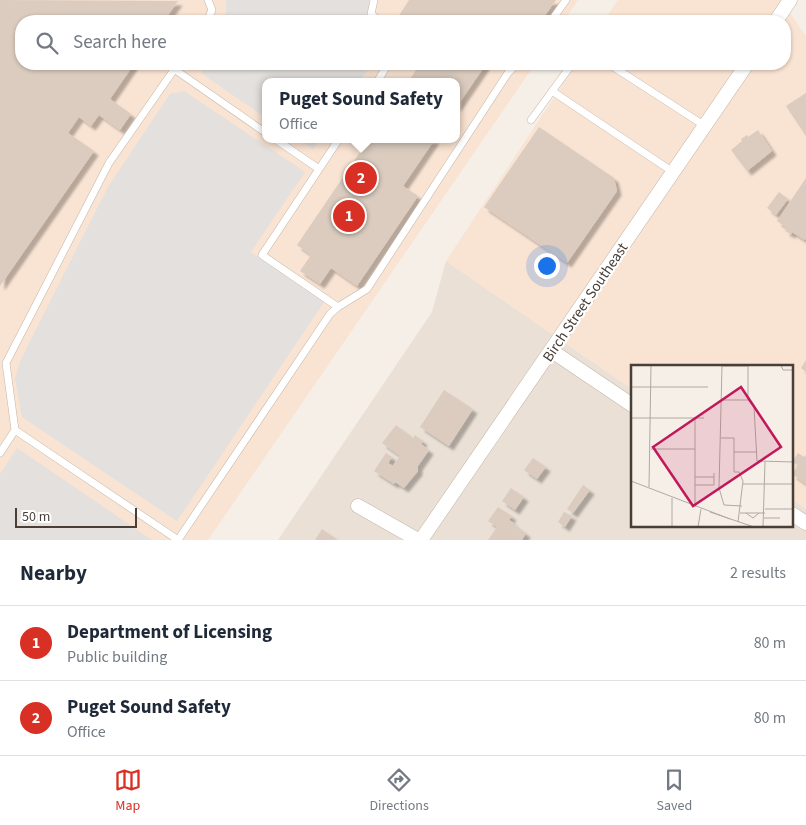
<!DOCTYPE html>
<html lang="en">
<head>
<meta charset="utf-8">
<style>
  :root { --surface:#fff; --page:#f2f2f3; --text:#1f2937; --muted:#747a83; --line:#e0e1e3; --accent:#d93025 }
  body { margin:0; font-family:"Source Sans 3",sans-serif; background:var(--page); color:var(--text) }
  .scale { position:absolute; left:15px; bottom:12px; width:122px; box-sizing:border-box; padding-left:5px; border:2px solid #4a3f36; border-top:0; font-size:14px; line-height:18px; white-space:nowrap; color:#4a3f36; -webkit-text-stroke:4px #fff; paint-order:stroke }
  .you { position:absolute; left:546px; top:265px; width:18px; height:18px; margin:-12px; border:4px solid #fff; border-radius:50%; background:#1a73e8; box-shadow:0 0 0 8px #1a73e833 }
  .badge { display:grid; place-items:center; width:32px; height:32px; border-radius:50%; background:var(--accent); color:#fff; font-size:16px; font-weight:700 }
  .pin { position:absolute; translate:-50% -50%; border:2px solid #fff; box-shadow:0 1px 5px #0006 }
  .popup { position:absolute; left:262px; top:78px; width:198px; height:65px; box-sizing:border-box; display:grid; place-content:center; border-radius:10px; background:var(--surface); filter:drop-shadow(0 1px 4px #0005); font-size:16px; white-space:nowrap; color:var(--muted) }
  .popup b { font-size:19px; color:var(--text) }
  .popup::after { content:''; position:absolute; left:50%; top:100%; margin-left:-10px; border:10px solid transparent; border-top-color:var(--surface) }
  .list { margin:0; padding:0; list-style:none }
  h2 { display:flex; justify-content:space-between; align-items:center; height:65px; margin:0; padding:0 20px; font-size:21px }
  h2 small { font-size:16px; font-weight:400; color:var(--muted) }
  .list li { display:grid; grid-template-columns:32px 1fr auto; gap:15px; align-items:center; box-sizing:border-box; height:75px; padding:0 20px; border-top:1px solid var(--line) }
  .list b { display:block; font-size:19px; white-space:nowrap }
  .list p { margin:0; font-size:16px; white-space:nowrap; color:var(--muted) }
  .list em { font-size:16px; font-style:normal; color:var(--muted) }
  .icon { flex:none; width:28px; height:28px; fill:none; stroke:currentColor; stroke-width:2; stroke-linecap:round; stroke-linejoin:round }
  .map { position:relative; flex:none; width:806px; height:540px; overflow:hidden }
  .search { position:absolute; background:var(--surface); box-shadow:0 1px 4px #0004; left:15px; right:15px; top:15px; height:55px; display:flex; align-items:center; gap:12px; box-sizing:border-box; padding:0 18px; border-radius:20px; color:var(--muted); font-size:19px }
  .sheet { height:215px; background:var(--surface) }
  nav { display:flex; justify-content:space-around; align-items:center; box-sizing:border-box; height:70px; border-top:1px solid var(--line); background:var(--surface); font-size:14px; color:var(--muted) }
  nav a { display:grid; justify-items:center; gap:2px }
  nav .on { color:var(--accent) }
  .map>svg:first-child { display:block }
  .residential { fill:#eae0d5 }
  .commercial { fill:#f9e3d2; fill-rule:evenodd }
  .parking { fill:#e3e0dd }
  .building { fill:#dbccbf; filter:url(#shadow) }
  .lines { fill:none; stroke-linecap:round; stroke-linejoin:round }
  .lane-casing { stroke:#c2b6a9; stroke-width:8 }
  .street-casing { stroke:#c2b6a9; stroke-width:15 }
  .lane { stroke:#fff; stroke-width:7 }
  .street { stroke:#fff; stroke-width:14 }
  .labels { text-anchor:middle; stroke-width:4.5; stroke-linejoin:round; paint-order:stroke }
  .street-label { font-size:15px; fill:#4a3f36; stroke:#fff }
  .inset-road { fill:none; stroke:#b1a9a1; stroke-width:1 }
  .view { fill:#c2185b; fill-opacity:0.15; stroke:#c2185b; stroke-width:2.5 }
  .inset-edge { fill:none; stroke:#4a3f36; stroke-width:2.5 }
</style>
</head>
<body>
<div class="map">
<svg width="806" height="540" viewBox="0 0 806 540">
  <defs>
    <filter id="shadow"><feDropShadow dx="4.5" dy="4.5" stdDeviation="1" flood-color="#0004"/></filter>
  </defs>
  <rect width="100%" height="100%" fill="#f5efe8"/>
  <path class="residential" d="M 446,261 L 632,389 L 632,526 L 792,526 L 792,499 L 806,509 L 806,540 L 278,540 L 432,312 Z"/>
  <path class="commercial" d="M 0,0 L 578,0 L 564,21 L 21,21 L 21,64 L 535,64 L 208,540 L 0,540 ZM 266,82 L 456,82 L 456,139 L 266,139 Z
    M 618,0 L 781,0 L 806,36 L 806,509 L 792,499 L 792,366 L 632,366 L 632,389 L 446,261 L 576,64 L 785,64 L 785,21 L 604,21 Z"/>
  <path class="parking" d="M 226,0 L 369,0 L 370,21 L 224,21 L 226,15 Z
    M 207,64 L 372,64 L 359,82 L 266,82 L 266,118 L 201,73 Z
    M 184,91 L 305,172 L 251,252 L 324,302 L 177,521 L 22,417 L 15,378 L 21,359 L 108,187 L 170,94 Z
    M 298,139 L 320,139 L 313,149 Z
    M 17,448 L 152,540 L 0,540 L 0,474 Z"/>
  <path class="building" d="M 0,0 L 178,1 L 164,21 L 21,21 L 21,64 L 134,64 L 110,99 L 131,114 L 120,130 L 99,115 L 91,126 L 79,117 L 68,133 L 94,151 L 0,286 Z
    M 409,0 L 556,0 L 541,21 L 405,21 L 398,17 Z
    M 420,64 L 486,64 L 456,108 L 456,82 L 408,82 Z
    M 806,93 L 806,136 L 786,106 Z
    M 539,127 L 614,178 L 617,191 L 567,263 L 484,207 Z
    M 758,130 L 772,151 L 747,171 L 731,150 L 742,141 L 741,139 L 747,135 L 748,137 Z
    M 369,139 L 435,139 L 403,186 L 418,196 L 357,286 L 331,268 L 320,284 L 300,271 L 311,255 L 297,245 Z
    M 806,178 L 806,238 L 805,240 L 792,232 L 791,234 L 785,231 L 787,228 L 777,221 Z
    M 779,192 L 788,199 L 776,215 L 767,208 Z
    M 806,360 L 806,372 L 801,368 Z
    M 444,390 L 473,409 L 449,446 L 420,427 Z
    M 396,425 L 413,438 L 415,435 L 423,441 L 421,444 L 429,450 L 418,466 L 418,471 L 404,488 L 395,482 L 394,484 L 374,471 L 386,453 L 392,457 L 388,463 L 393,466 L 400,456 L 382,443 Z
    M 798,453 L 804,457 L 806,455 L 806,484 L 792,474 L 798,465 L 792,462 Z
    M 533,458 L 546,467 L 537,479 L 524,470 Z
    M 583,485 L 590,490 L 573,513 L 567,509 Z
    M 511,488 L 524,497 L 515,510 L 502,501 Z
    M 498,507 L 512,516 L 509,520 L 514,523 L 513,524 L 526,533 L 522,540 L 488,540 L 497,527 L 488,521 Z
    M 564,512 L 572,516 L 565,527 L 558,522 Z
    M 322,529 L 338,540 L 315,540 Z"/>
  <g class="lines">
    <g class="lane-casing">
      <path id="lane" d="M 374,0 L 371,14 L 380,21
        M 207,21 L 212,10 L 208,0
        M 551,21 L 566,0
        M 609,64 L 705,126
        M 174,69 L 266,133
        M 377,82 L 388,64
        M 552,91 L 673,172
        M 531,120 L 572,64
        M 275,139 L 319,169
        M 338,307 L 262,255 L 339,139
        M 15,430 L 178,540
        M 0,453 L 15,430 L 6,363 L 109,163 L 178,64
        M 178,540 L 330,314 L 338,307 L 367,289 L 508,73 L 517,64"/>
    </g>
    <g class="street-casing">
      <path id="street" d="M 776,21 L 790,0
        M 552,351 L 632,405
        M 358,506 L 418,540
        M 792,514 L 806,523
        M 421,540 L 747,64"/>
    </g>
    <use href="#lane" class="lane"/>
    <use href="#street" class="street"/>
  </g>
  <g class="labels">
    <g class="street-label">
      <text transform="translate(585 302) rotate(-56)" y="5">Birch Street Southeast</text>
    </g>
  </g>
  <g transform="translate(631 365)">
    <rect width="162" height="162" fill="#f5efe8"/>
    <path class="inset-road" d="M 150,0 L 152,5 L 163,5M 117,1 L 117,35 L 123,42 L 126,96 L 163,97M 0,22 L 77,22M 91,35 L 117,35M 0,53 L 73,53M 90,73 L 103,73 L 103,107 L 108,107 L 112,116 L 107,157M 20,84 L 64,84M 103,87 L 126,87M 64,112 L 83,112M 0,116 L 99,154M 112,119 L 163,119M 64,120 L 83,120 L 83,108M 18,122 L 20,0M 111,141 L 93,140 L 88,123 L 91,1 L 117,1M 64,142 L 64,53M 134,144 L 163,144M 79,147 L 123,162M 109,148 L 134,148M 115,148 L 122,153 L 128,148M 133,153 L 149,153M 41,162 L 41,133M 67,162 L 70,144M 132,162 L 134,97"/>
    <path class="view" d="M 110,22 L 150,82 L 62,141 L 22,82 Z"/>
    <rect width="162" height="162" class="inset-edge"/>
  </g>
</svg>
<div class="scale">50 m</div>
<div class="you"></div>
<div class="pin badge" style="left:349px;top:216px">1</div>
<div class="pin badge" style="left:361px;top:178px">2</div>
<div class="popup"><b>Puget Sound Safety</b>Office</div>
<div class="search"><svg class="icon" aria-label="search" viewBox="0 0 24 24"><circle cx="10" cy="10" r="6"/><path d="M15 15l6 6"/></svg>Search here</div>
</div>
<section class="sheet">
<h2>Nearby<small>2 results</small></h2>
<ul class="list">
<li><span class="badge">1</span><div><b>Department of Licensing</b><p>Public building</p></div><em>80 m</em></li>
<li><span class="badge">2</span><div><b>Puget Sound Safety</b><p>Office</p></div><em>80 m</em></li>
</ul>
</section>
<nav>
<a class="on"><svg class="icon" aria-label="map" viewBox="0 0 24 24"><path d="M3 6l6-2 6 2 6-2v14l-6 2-6-2-6 2zM9 4v14M15 6v14"/></svg>Map</a>
<a><svg class="icon" aria-label="directions" viewBox="0 0 24 24"><path d="M12 3l9 9-9 9-9-9zM9 14v-3h6M13 9l2 2-2 2"/></svg>Directions</a>
<a><svg class="icon" aria-label="saved" viewBox="0 0 24 24"><path d="M7 4h10v16l-5-4-5 4z"/></svg>Saved</a>
</nav>
</body>
</html>
